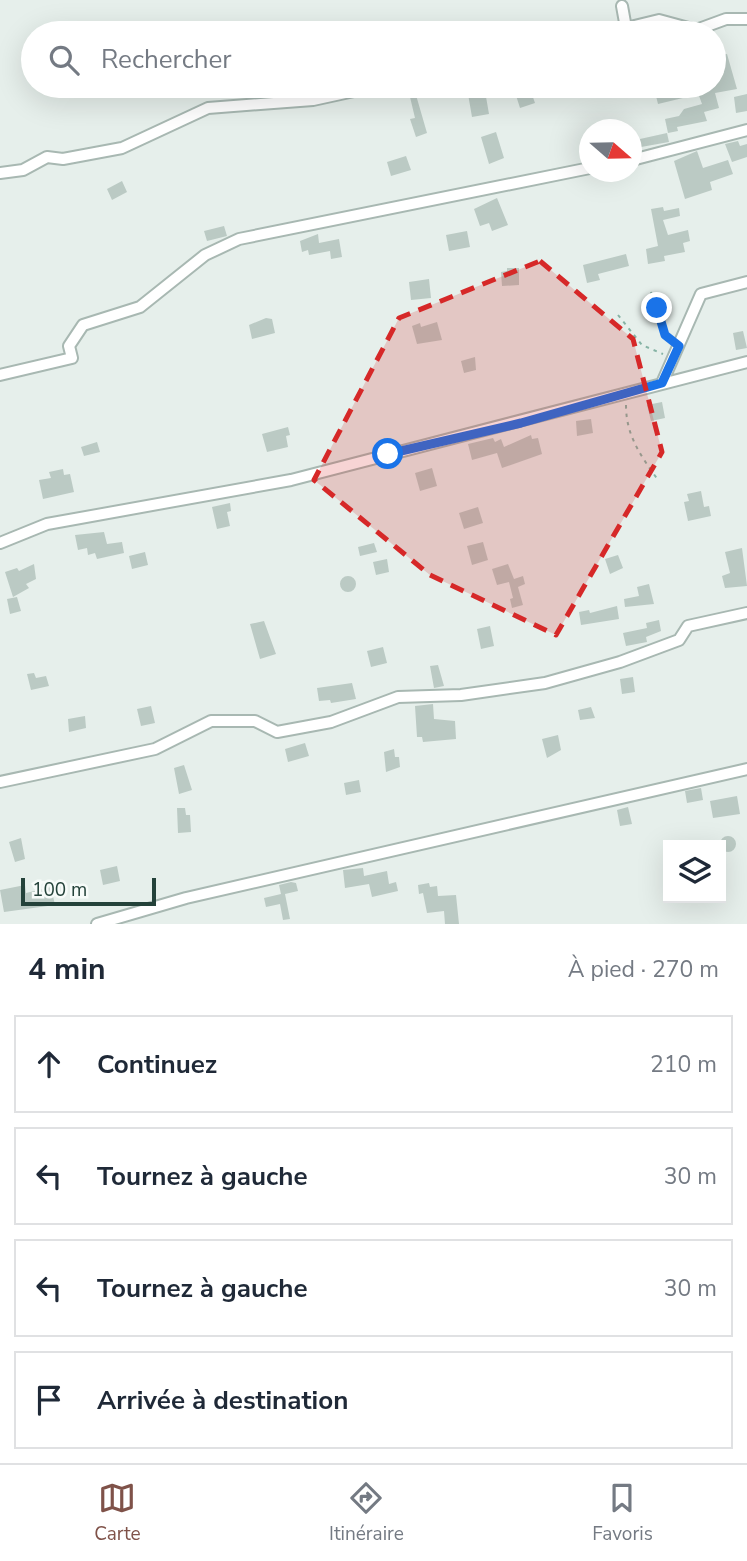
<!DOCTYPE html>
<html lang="fr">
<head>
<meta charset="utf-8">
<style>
  :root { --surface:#fff; --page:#f2f2f3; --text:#1f2937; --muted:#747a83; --line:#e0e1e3; --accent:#7f5249 }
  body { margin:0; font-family:"Nunito Sans",sans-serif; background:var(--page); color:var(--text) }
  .controls { position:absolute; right:21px; bottom:21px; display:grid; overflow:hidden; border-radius:0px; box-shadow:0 7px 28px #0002 }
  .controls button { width:63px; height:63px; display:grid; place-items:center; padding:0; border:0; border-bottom:2px solid var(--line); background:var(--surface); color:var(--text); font:35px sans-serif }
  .compass { position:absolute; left:579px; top:119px; width:63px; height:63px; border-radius:50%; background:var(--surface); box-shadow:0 7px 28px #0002; rotate:110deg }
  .scale { position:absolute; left:21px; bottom:18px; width:135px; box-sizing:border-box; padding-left:7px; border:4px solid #24423a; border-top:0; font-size:19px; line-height:24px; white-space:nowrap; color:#24423a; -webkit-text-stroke:5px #f7fbf9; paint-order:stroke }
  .stop { position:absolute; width:21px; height:21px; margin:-16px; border:5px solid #1a73e8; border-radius:50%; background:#fff }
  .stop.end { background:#1a73e8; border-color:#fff; box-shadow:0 2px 7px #0008 }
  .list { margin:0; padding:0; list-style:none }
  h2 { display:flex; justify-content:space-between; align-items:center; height:91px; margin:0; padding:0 28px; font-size:30px }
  h2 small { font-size:23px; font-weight:400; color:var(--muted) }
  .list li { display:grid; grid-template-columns:46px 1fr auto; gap:21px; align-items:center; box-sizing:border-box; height:98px; margin:0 14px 14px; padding:0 14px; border:2px solid var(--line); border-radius:0px }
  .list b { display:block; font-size:26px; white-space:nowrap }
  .list em { font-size:23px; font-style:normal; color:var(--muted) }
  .icon { flex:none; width:38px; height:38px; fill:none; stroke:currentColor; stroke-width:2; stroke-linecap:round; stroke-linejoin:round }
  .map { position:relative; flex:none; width:747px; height:924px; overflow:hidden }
  .search { position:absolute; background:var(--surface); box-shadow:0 7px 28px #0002; left:21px; right:21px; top:21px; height:77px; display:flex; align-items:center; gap:18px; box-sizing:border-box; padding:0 24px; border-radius:38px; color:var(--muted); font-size:26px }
  .sheet { height:539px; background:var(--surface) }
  nav { display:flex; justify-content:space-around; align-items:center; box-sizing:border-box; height:98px; border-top:2px solid var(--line); background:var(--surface); font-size:19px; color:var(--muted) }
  nav a { display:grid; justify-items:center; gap:4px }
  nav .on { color:var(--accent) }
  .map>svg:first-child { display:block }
  .building { fill:#bbcac4 }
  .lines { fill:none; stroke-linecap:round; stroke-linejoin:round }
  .minor-casing { stroke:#a8b8b2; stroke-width:14 }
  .path { stroke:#86b3a5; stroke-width:2; stroke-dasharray:3.5 5; stroke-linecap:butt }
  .minor { stroke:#fff; stroke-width:10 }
  .route { stroke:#1a73e8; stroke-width:9 }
  .marked { fill:#d62828; fill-opacity:0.2; stroke:#d62828; stroke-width:5; stroke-dasharray:14 9; stroke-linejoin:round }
</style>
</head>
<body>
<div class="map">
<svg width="747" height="924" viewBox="0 0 747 924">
  <rect width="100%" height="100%" fill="#e6efeb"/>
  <path class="building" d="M 727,54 L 737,89 L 715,93 L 719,108 L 704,112 L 707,121 L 677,127 L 678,131 L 668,133 L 665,119 L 679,116 L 684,109 L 702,104 L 698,93 L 705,90 L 704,86 L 716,86 L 714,75 L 724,73 L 720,55 Z
    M 513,86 L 529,86 L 535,103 L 520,108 Z
    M 664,86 L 666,95 L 686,91 L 687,97 L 658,104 L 654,88 Z
    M 485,91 L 489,114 L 472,117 L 468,94 Z
    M 747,94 L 747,111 L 736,113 L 734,97 Z
    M 416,95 L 427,133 L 416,137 L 410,119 L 415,118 L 410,97 Z
    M 496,132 L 504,158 L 489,164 L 481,137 Z
    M 667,133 L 669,142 L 641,147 L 640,139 Z
    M 738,141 L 740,146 L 747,144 L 747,157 L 732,162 L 725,144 Z
    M 697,151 L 703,168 L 728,160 L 733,174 L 710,182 L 712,190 L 685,199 L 674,161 Z
    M 406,156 L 411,170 L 391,176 L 387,162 Z
    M 122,181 L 127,192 L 112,200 L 107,189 Z
    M 497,198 L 508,225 L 492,231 L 489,223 L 480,226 L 474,209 Z
    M 663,207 L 664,211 L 679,208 L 680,216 L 663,220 L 668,235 L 688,230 L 690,241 L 683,243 L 685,252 L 664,256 L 665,261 L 648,264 L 646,249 L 658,246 L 651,209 Z
    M 224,226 L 227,236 L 207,241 L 204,231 Z
    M 467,231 L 470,247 L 449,251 L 446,235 Z
    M 318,234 L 319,243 L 339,239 L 342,257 L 331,259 L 330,251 L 309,255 L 308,250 L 302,252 L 300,241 Z
    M 626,254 L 629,266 L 598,274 L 600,280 L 587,283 L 583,265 Z
    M 507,268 L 519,268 L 519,285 L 502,286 L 501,272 L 507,271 Z
    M 429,279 L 431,298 L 411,300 L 409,282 Z
    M 266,318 L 272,319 L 275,333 L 252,339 L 249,325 Z
    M 437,322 L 442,340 L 417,344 L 412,326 L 420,323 L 421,327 Z
    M 743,331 L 747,348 L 736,350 L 733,333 Z
    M 475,357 L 476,370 L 464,373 L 461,361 Z
    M 662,402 L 665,418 L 651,421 L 647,405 Z
    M 591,419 L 593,433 L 577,436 L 576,421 Z
    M 288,427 L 290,435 L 286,436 L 288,447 L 267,452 L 262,434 Z
    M 531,435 L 532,439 L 538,438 L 542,454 L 502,468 L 497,453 L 472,460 L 468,444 L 493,438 L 495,442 L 501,439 L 504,447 Z
    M 97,442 L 100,452 L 84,456 L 81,447 Z
    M 432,468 L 437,486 L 420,491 L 415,473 Z
    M 63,469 L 64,475 L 70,474 L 74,492 L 43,499 L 39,480 L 51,478 L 49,472 Z
    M 701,491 L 704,507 L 709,506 L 711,516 L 688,521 L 684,502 L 689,501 L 687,494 Z
    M 230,503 L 231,511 L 227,512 L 230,526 L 217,529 L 212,507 Z
    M 478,507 L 483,523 L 464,529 L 459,513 Z
    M 104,532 L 107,544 L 122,542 L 124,553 L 97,559 L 95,553 L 88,555 L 87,548 L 78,550 L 75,535 Z
    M 483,542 L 488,560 L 472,565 L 467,546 Z
    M 374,543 L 377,552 L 360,556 L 358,547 Z
    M 742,548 L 747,586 L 725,588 L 722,576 L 730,573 L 725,552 Z
    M 145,552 L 148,565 L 132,569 L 129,556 Z
    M 618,555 L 623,568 L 610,574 L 605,559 Z
    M 387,559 L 389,572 L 376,575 L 373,562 Z
    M 34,564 L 36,579 L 26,584 L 29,588 L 13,597 L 5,572 L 17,568 L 19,571 Z
    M 508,564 L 514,579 L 523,576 L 525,584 L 518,587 L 523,605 L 512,608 L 510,599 L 513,598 L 509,582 L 497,585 L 492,569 Z
    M340 584a8 8 0 1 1 16 0a8 8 0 1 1-16 0Z
    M 649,584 L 654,604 L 625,607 L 624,599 L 639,596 L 637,587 Z
    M 17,597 L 21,611 L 10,614 L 7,599 Z
    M 617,606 L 619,619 L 581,625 L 579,612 L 589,610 L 590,613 Z
    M 659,620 L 661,631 L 646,637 L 647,642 L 626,646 L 623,633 L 647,628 L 646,623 Z
    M 264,621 L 276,654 L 260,659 L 250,624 Z
    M 490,626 L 494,646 L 481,649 L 477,629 Z
    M 383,647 L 387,663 L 371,667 L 367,651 Z
    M 438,665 L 444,686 L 434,688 L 430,666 Z
    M 34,673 L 36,678 L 46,676 L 49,686 L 31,690 L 27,674 Z
    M 633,677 L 635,692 L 622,694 L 620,679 Z
    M 352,683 L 356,699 L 331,703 L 330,700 L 319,701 L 317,688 Z
    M 433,704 L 434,719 L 455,721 L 456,739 L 423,742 L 422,737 L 417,737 L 415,706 Z
    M 151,706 L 155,723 L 141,726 L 137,709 Z
    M 591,707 L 595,718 L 580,720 L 578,710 Z
    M 85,716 L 86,728 L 69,732 L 68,719 Z
    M 558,735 L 561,750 L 547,758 L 542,739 Z
    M 305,743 L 309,756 L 288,762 L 285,749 Z
    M 394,749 L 395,757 L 399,757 L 400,767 L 386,772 L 384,752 Z
    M 184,765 L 192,790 L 179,794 L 174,768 Z
    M 359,780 L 361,792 L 346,795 L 344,783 Z
    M 701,788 L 703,800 L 687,803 L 685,791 Z
    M 737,796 L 740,814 L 713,818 L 710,801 Z
    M 628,807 L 632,824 L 620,826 L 617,810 Z
    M 177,808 L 185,808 L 186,815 L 190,815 L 191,832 L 178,833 Z
    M720 844a8 8 0 1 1 16 0a8 8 0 1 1-16 0Z
    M 21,838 L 25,859 L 15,862 L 9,842 Z
    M 117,866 L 120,881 L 103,885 L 100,870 Z
    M 363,868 L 364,876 L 387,871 L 389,884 L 396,882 L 398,891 L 372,897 L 369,884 L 345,888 L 343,870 Z
    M 291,882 L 296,883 L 298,891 L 285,894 L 290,919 L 283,920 L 280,904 L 266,907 L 264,898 L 281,894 L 279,885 Z
    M 429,883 L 430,887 L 437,886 L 438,896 L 456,895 L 459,924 L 445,924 L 444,911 L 427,913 L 423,893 L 419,894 L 418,885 Z
    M 25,885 L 26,893 L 51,887 L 55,905 L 4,912 L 0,890 Z"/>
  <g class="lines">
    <g class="minor-casing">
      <path id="minor" d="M 622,6 L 626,28 L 659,20 L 696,30 L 726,19 L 747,19
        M 632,160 L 747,130
        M 0,173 L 23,170 L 47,157 L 63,159 L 122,148 L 208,108 L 313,100 L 377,86
        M 0,375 L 72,358 L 69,346 L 83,325 L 140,307 L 205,255 L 239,239 L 590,168
        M 662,383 L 701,294 L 747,282
        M 0,543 L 47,524 L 291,480 L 747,362
        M 0,782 L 155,749 L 211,721 L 255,721 L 277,732 L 331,722 L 398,697 L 461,695 L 545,683 L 620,662 L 679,640 L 688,626 L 747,613
        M 97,924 L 186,898 L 747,769"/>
    </g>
    <path class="path" d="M 651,292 L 660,324 L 669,339
      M 618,315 L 642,345 L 663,354
      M 626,405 C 626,436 641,456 658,480"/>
    <use href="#minor" class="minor"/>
  </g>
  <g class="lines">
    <path class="route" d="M 388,454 L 521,423 L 662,383 L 679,346 L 665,335 L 657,308"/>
  </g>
  <path class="marked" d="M 540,261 L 633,339 L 662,452 L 556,635 L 430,575 L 314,480 L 399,318 Z"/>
</svg>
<div class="controls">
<button><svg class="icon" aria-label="layers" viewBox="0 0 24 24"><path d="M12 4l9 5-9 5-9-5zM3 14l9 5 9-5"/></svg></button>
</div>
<svg class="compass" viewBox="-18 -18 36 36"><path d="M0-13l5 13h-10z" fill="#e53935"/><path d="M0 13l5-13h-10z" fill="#747a83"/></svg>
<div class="scale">100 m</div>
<div class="stop" style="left:388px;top:454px"></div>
<div class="stop end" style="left:657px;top:308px"></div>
<div class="search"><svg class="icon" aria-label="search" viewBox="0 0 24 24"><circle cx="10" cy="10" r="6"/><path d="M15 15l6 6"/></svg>Rechercher</div>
</div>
<section class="sheet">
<h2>4 min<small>À pied · 270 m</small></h2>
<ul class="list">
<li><svg class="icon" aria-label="ahead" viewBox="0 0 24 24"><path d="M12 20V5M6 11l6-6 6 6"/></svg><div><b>Continuez</b></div><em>210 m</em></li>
<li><svg class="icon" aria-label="left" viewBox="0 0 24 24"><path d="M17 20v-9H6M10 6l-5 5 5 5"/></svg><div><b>Tournez à gauche</b></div><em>30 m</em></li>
<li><svg class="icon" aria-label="left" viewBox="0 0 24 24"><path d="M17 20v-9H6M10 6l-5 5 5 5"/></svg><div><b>Tournez à gauche</b></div><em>30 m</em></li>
<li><svg class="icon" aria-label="arrive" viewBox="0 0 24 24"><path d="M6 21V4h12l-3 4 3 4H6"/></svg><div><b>Arrivée à destination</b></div></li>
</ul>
</section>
<nav>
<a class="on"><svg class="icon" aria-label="map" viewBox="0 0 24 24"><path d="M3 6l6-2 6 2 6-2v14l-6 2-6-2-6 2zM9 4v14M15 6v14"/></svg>Carte</a>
<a><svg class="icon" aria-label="directions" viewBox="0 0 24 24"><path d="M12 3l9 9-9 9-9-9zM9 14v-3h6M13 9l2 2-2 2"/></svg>Itinéraire</a>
<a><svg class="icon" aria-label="saved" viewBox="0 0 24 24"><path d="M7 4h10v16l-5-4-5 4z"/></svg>Favoris</a>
</nav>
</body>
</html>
